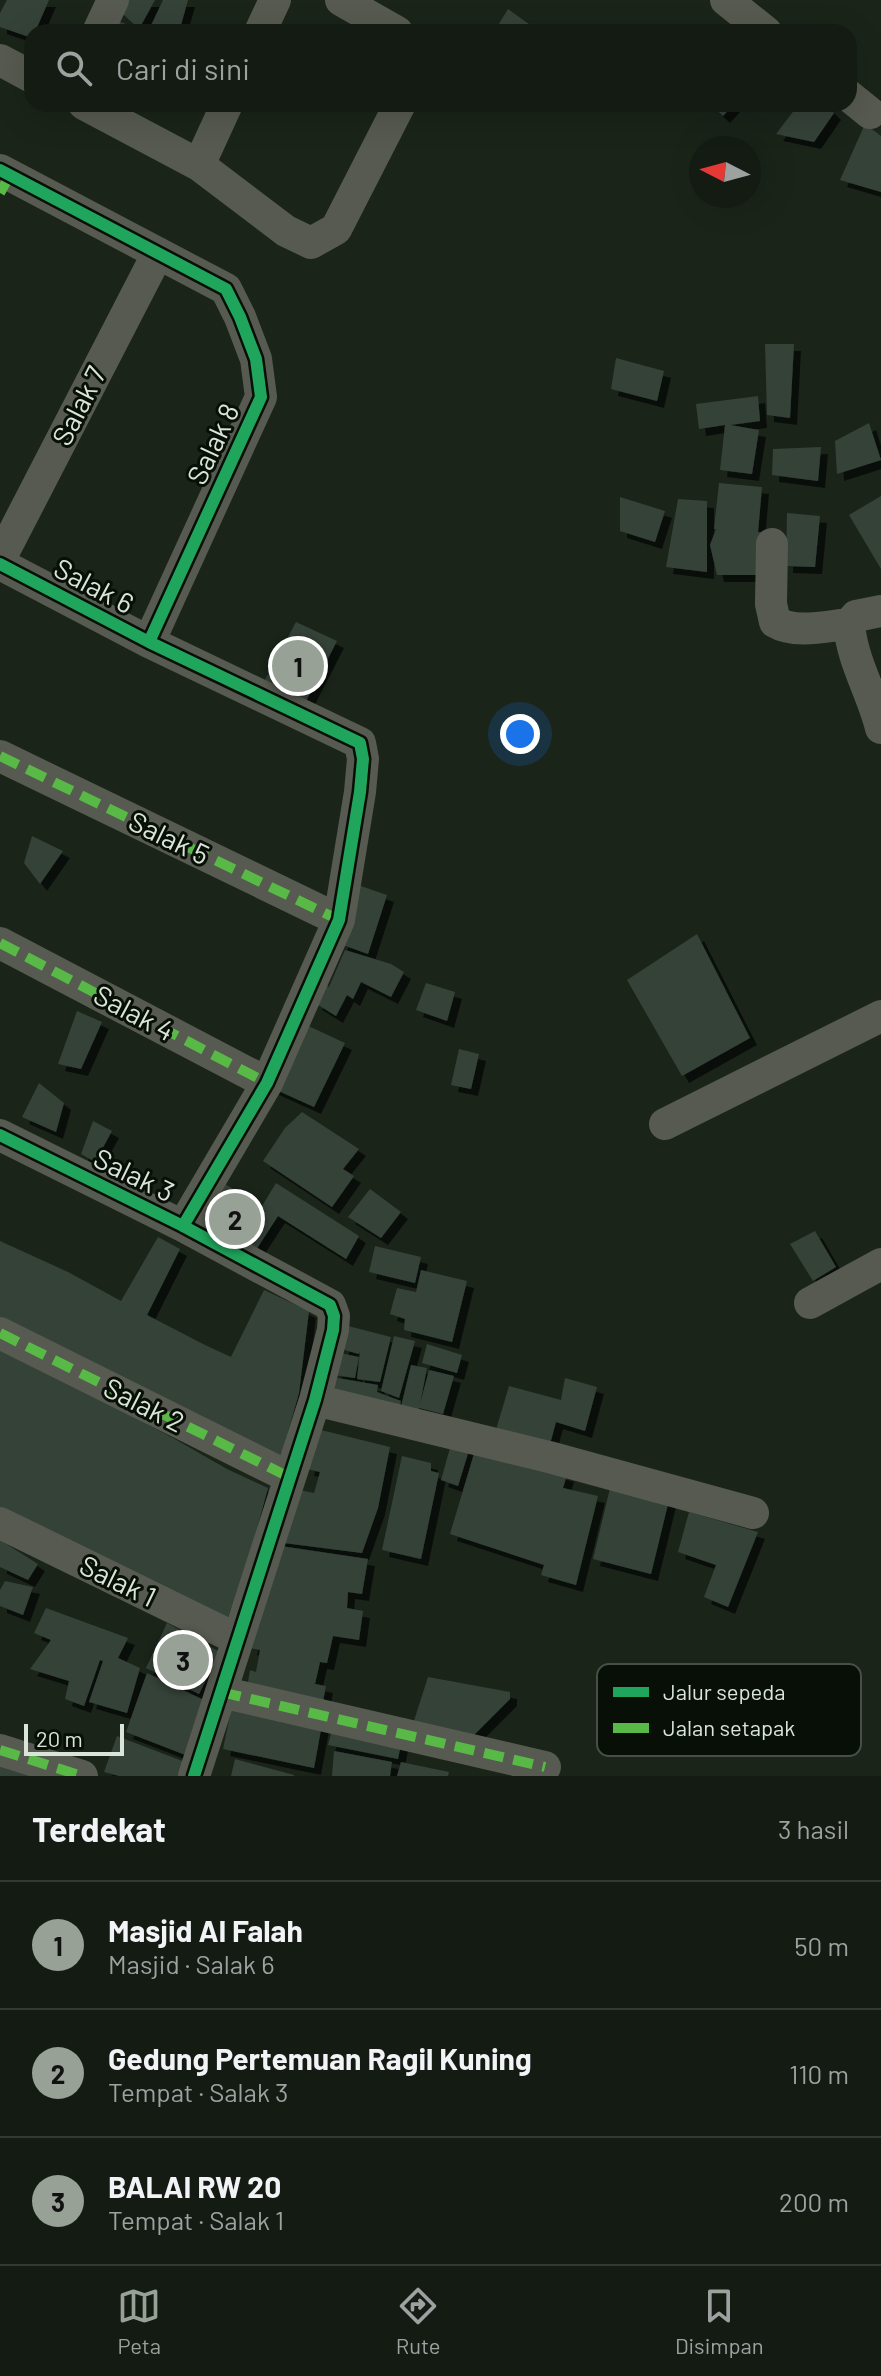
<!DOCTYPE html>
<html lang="id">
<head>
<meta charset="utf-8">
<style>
  :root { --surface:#141b13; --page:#212821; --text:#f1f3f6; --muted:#9da1a0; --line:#333933; --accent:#97a196 }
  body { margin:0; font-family:Barlow,sans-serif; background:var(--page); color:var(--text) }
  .compass { position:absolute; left:689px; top:136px; width:72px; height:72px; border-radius:50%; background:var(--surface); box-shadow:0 8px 32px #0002; rotate:276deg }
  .scale { position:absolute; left:24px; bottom:20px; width:100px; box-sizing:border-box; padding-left:8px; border:4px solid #dae5d9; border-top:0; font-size:22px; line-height:28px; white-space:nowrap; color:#dae5d9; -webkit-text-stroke:6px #080f07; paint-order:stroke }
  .you { position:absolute; left:520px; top:734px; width:28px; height:28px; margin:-20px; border:6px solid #fff; border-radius:50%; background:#1a73e8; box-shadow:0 0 0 12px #1a73e833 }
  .badge { display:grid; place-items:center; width:52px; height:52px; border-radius:50%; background:var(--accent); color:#111; font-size:26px; font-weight:700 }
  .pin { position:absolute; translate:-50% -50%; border:4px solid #fff; box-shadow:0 2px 8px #0006 }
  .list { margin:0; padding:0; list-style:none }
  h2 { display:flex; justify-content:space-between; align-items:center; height:104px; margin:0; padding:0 32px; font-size:34px }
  h2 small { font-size:26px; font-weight:400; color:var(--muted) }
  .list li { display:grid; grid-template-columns:52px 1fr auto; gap:24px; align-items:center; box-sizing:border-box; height:128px; padding:0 32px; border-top:2px solid var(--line) }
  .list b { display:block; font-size:30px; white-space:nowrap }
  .list p { margin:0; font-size:26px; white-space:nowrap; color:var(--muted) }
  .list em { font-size:26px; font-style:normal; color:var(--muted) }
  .icon { flex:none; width:44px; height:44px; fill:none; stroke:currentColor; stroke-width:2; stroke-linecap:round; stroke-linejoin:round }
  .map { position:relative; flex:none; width:881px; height:1776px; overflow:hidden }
  .search { position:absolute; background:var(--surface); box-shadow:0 8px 32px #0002; left:24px; right:24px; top:24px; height:88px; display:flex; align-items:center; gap:20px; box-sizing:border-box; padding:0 28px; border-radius:24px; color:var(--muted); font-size:30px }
  .sheet { height:488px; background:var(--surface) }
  nav { display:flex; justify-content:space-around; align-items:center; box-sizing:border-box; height:112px; border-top:2px solid var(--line); background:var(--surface); font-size:22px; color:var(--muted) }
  nav a { display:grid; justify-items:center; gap:4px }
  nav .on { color:var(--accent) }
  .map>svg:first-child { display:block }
  .building { fill:#344239; filter:url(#shadow) }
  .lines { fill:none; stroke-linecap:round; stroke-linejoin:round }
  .minor { stroke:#575a50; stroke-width:32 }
  .quiet { stroke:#58b947; stroke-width:10; stroke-dasharray:20 10; stroke-linecap:butt }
  .cycleway-casing { stroke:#080f07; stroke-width:17 }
  .cycleway { stroke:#20a55d; stroke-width:12 }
  .labels { text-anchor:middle; stroke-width:6; stroke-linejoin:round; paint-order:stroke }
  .street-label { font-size:28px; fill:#dae5d9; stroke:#080f07 }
  .key { fill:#080f07; stroke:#474f46; stroke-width:2 }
  .key-label { font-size:22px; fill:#dae5d9 }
</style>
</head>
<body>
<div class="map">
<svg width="881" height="1776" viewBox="0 0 881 1776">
  <defs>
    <filter id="shadow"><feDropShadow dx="7" dy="7" stdDeviation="0" flood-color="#0009"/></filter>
  </defs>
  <rect width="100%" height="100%" fill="#1a2419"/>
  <path class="building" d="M 7,0 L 49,0 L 35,32 L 32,32 L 32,38 L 0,27 L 0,13 Z
    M 121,0 L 155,0 L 139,29 L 115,7 Z
    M 163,0 L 188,0 L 179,32 L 148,32 Z
    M 508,9 L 540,32 L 494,32 Z
    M 113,19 L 139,29 L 137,32 L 106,32 Z
    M 710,104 L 734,104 L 723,116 Z
    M 799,104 L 825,104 L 834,113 L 814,142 L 776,134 Z
    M 865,124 L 881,136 L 881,192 L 840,180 Z
    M 765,344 L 794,344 L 790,418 L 767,415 Z
    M 616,358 L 664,371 L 657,401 L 611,389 Z
    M 758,396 L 760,421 L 730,425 L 759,430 L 752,474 L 720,470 L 725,425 L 699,429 L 696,404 Z
    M 869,423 L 881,460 L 837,474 L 835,441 Z
    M 821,447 L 818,481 L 772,475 L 773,449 Z
    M 719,483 L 762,487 L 758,532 L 767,532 L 762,575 L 717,575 L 710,545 L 716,529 L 714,529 Z
    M 881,496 L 881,569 L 849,515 Z
    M 620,497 L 665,511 L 655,542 L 620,531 Z
    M 678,499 L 707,501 L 707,572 L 666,567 Z
    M 787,513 L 820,516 L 815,567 L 786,566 Z
    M 296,622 L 337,641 L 301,711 L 259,691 Z
    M 32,836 L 63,851 L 40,884 L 24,863 Z
    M 358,885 L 387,895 L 368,954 L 340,944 Z
    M 697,934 L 750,1038 L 682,1076 L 627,980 Z
    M 345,950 L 391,964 L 404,972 L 391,997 L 361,982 L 353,999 L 347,995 L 336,1016 L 315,1003 L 326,985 L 329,987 Z
    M 426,983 L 455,992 L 447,1021 L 416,1010 Z
    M 77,1011 L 102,1022 L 81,1069 L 58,1064 Z
    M 302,1023 L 345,1043 L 314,1107 L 272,1088 Z
    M 459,1049 L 479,1054 L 471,1089 L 451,1085 Z
    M 39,1083 L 64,1103 L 56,1132 L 22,1117 Z
    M 302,1112 L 359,1149 L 343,1169 L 354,1176 L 332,1207 L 263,1161 L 285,1128 Z
    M 93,1121 L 112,1131 L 95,1162 L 81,1154 Z
    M 220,1181 L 262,1206 L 276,1183 L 359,1236 L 346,1259 L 278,1216 L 254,1253 L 193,1223 Z
    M 370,1189 L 401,1212 L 381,1238 L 348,1217 Z
    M 815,1231 L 836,1267 L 813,1281 L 790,1244 Z
    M 158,1237 L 180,1249 L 147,1315 L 205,1345 L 231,1357 L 264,1290 L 309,1311 L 299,1393 L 279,1463 L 0,1321 L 0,1241 L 68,1272 L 121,1301 Z
    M 375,1246 L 421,1257 L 415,1283 L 369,1272 Z
    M 421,1270 L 467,1281 L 452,1342 L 404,1330 L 405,1319 L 390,1314 L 397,1288 L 416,1292 Z
    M 348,1326 L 391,1337 L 380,1382 L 357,1379 L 360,1351 L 359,1354 L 341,1349 Z
    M 394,1336 L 415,1341 L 399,1398 L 381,1391 Z
    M 427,1344 L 462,1355 L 457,1373 L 422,1363 Z
    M 0,1346 L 173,1438 L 227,1469 L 268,1488 L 249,1558 L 225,1626 L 0,1514 Z
    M 340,1353 L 359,1357 L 355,1378 L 333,1375 Z
    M 411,1365 L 427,1368 L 420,1404 L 429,1370 L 454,1376 L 443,1414 L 419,1408 L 417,1419 L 399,1415 Z
    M 332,1377 L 378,1385 L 377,1392 L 401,1401 L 397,1414 L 336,1399 Z
    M 565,1378 L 597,1387 L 585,1431 L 556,1422 L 549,1448 L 495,1433 L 509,1386 L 561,1400 Z
    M 317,1429 L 390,1447 L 378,1508 L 362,1553 L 276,1542 L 294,1489 L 314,1493 L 320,1472 L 307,1469 Z
    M 452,1441 L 470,1447 L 458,1486 L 441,1480 Z
    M 476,1447 L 567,1475 L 563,1488 L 598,1496 L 576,1585 L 541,1575 L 544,1565 L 450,1534 Z
    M 402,1456 L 431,1463 L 431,1471 L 439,1473 L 421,1559 L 382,1550 Z
    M 611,1484 L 670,1496 L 651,1574 L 593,1559 Z
    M 689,1512 L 758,1532 L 728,1607 L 704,1597 L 716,1565 L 678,1552 Z
    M 0,1540 L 38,1564 L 28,1580 L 0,1567 Z
    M 274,1545 L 368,1559 L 362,1594 L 348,1592 L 347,1608 L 363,1611 L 359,1640 L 333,1636 L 327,1663 L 320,1662 L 315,1684 L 326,1686 L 321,1712 L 246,1694 L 250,1670 L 256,1672 L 260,1650 L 250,1648 Z
    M 5,1581 L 33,1587 L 23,1615 L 0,1606 L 0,1590 Z
    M 46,1608 L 128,1638 L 118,1658 L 140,1668 L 127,1713 L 89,1702 L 103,1661 L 100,1660 L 84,1706 L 65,1699 L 69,1681 L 30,1669 L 51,1640 L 34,1633 Z
    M 167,1623 L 220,1652 L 199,1694 L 146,1668 Z
    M 147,1673 L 208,1702 L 188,1756 L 126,1732 Z
    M 428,1677 L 510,1692 L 510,1699 L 467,1742 L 412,1727 Z
    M 233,1701 L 322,1724 L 314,1768 L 223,1749 Z
    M 334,1723 L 402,1739 L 398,1759 L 328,1745 Z
    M 117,1736 L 185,1762 L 180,1776 L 119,1776 L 104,1772 Z
    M 334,1751 L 392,1762 L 390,1776 L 332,1776 Z
    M 235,1759 L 294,1775 L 294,1776 L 231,1776 Z
    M 401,1762 L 449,1772 L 448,1776 L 397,1776 Z
    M 0,1763 L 34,1776 L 0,1776 Z"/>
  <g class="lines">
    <path class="minor" d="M 341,0 L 397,32
      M 726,0 L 766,32
      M 98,32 L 113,0
      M 260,32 L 275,0
      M 0,60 L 32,77
      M 849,96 L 870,113
      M 84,104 L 199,165 L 286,231 L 311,243 L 336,229 L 400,104
      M 199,165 L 227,104
      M 0,170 L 226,289 L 240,317 L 256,359 L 261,397 L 149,642
      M 772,544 L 771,604 L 775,622 C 795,634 827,626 849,624
      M 0,559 L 158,253
      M 0,564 L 149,642 L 360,743 L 363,759 L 360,792 L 339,920 L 267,1083 L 183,1226
      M 881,611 L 856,616 L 849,624 C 852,661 872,692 881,728
      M 0,756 L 339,920
      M 0,943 L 267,1083
      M 665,1124 L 881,1016
      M 0,1135 L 183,1226 L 330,1305 L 334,1316 L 333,1330 L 315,1400 L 194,1776
      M 810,1303 L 881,1264
      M 0,1333 L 289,1477
      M 315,1400 L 549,1457 L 753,1513
      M 0,1523 L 237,1639
      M 221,1692 L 545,1767
      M 0,1750 L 82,1776"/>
    <path class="quiet" d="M 0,193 L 10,175
      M 0,756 L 339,920
      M 0,943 L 267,1083
      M 0,1333 L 289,1477
      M 221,1692 L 545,1767
      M 0,1750 L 82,1776"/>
    <g class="cycleway-casing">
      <path id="cycleway" d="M 0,170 L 226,289 L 240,317 L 256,359 L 261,397 L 149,642
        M 0,564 L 149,642 L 360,743 L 363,759 L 360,792 L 339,920 L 267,1083 L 183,1226
        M 0,1135 L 183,1226 L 330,1305 L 334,1316 L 333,1330 L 315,1400 L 194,1776"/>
    </g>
    <use href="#cycleway" class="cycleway"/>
  </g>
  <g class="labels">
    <g class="street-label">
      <text transform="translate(79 406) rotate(-63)" y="10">Salak 7</text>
      <text transform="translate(213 444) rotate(-65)" y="10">Salak 8</text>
      <text transform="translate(94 586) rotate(28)" y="10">Salak 6</text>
      <text transform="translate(169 838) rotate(26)" y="10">Salak 5</text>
      <text transform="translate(134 1013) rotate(28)" y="10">Salak 4</text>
      <text transform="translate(134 1175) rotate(26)" y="10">Salak 3</text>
      <text transform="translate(144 1405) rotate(27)" y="10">Salak 2</text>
      <text transform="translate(118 1581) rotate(26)" y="10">Salak 1</text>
    </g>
  </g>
  <rect x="597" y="1664" width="264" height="92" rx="12" class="key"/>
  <rect x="613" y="1687" width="36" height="10" fill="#20a55d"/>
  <rect x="613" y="1723" width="36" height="10" fill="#58b947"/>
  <g class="key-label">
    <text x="663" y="1700">Jalur sepeda</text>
    <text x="663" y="1736">Jalan setapak</text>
  </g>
</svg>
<svg class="compass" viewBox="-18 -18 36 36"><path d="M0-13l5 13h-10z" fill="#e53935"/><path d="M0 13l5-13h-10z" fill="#9da1a0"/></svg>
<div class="scale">20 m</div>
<div class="you"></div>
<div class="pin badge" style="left:298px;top:666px">1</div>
<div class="pin badge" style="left:235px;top:1219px">2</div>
<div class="pin badge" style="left:183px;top:1660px">3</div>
<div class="search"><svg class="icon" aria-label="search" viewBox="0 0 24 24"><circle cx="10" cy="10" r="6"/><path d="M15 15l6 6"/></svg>Cari di sini</div>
</div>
<section class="sheet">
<h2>Terdekat<small>3 hasil</small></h2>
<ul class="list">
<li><span class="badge">1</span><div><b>Masjid Al Falah</b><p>Masjid · Salak 6</p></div><em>50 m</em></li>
<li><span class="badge">2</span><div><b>Gedung Pertemuan Ragil Kuning</b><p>Tempat · Salak 3</p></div><em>110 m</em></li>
<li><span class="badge">3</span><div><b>BALAI RW 20</b><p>Tempat · Salak 1</p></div><em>200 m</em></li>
</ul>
</section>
<nav>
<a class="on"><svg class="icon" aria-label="map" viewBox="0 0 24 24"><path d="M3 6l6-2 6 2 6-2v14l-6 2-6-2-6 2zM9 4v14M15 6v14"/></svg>Peta</a>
<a><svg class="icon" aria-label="directions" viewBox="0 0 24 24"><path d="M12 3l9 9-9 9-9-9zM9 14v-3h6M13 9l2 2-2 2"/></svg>Rute</a>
<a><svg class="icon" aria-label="saved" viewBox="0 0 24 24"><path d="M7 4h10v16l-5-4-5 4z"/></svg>Disimpan</a>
</nav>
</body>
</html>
